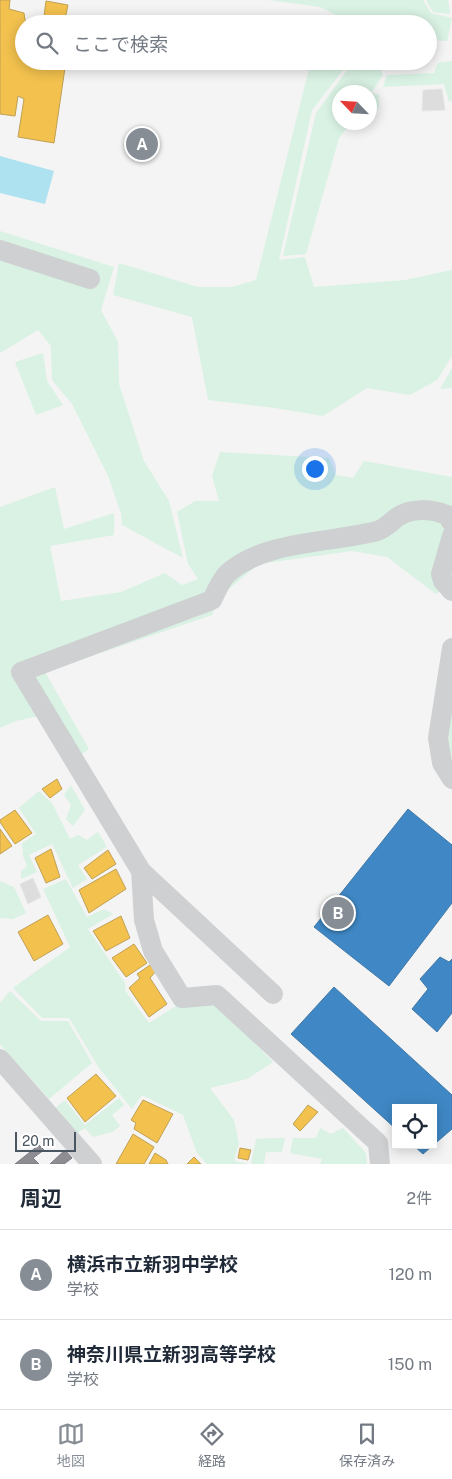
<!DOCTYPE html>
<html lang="ja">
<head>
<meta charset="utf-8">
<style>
  :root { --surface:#fff; --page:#f2f2f3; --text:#1f2937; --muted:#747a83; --line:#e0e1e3; --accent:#868d94 }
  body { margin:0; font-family:"Public Sans","Noto Sans JP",sans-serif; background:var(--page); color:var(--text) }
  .controls { position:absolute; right:15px; bottom:15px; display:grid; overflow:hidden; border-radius:0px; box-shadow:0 2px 12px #0003 }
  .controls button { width:45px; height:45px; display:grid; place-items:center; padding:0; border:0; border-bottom:1px solid var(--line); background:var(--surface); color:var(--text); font:25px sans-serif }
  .compass { position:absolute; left:332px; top:85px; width:45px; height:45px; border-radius:50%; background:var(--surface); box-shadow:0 2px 12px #0003; rotate:295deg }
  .scale { position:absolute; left:15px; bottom:12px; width:61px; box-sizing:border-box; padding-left:5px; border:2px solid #4a5661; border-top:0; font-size:14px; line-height:18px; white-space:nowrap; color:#4a5661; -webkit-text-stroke:4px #fff; paint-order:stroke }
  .you { position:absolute; left:314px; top:468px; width:18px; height:18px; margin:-12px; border:4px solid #fff; border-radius:50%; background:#1a73e8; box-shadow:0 0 0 8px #1a73e833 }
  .badge { display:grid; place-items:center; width:32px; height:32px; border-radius:50%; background:var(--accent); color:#fff; font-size:16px; font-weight:700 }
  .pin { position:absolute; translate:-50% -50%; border:2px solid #fff; box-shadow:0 1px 5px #0006 }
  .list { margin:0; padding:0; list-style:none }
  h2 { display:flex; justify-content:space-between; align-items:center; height:65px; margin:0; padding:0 20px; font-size:21px }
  h2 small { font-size:16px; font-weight:400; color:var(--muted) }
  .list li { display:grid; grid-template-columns:32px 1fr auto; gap:15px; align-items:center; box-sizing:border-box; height:90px; padding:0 20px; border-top:1px solid var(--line) }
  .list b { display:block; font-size:19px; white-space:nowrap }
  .list p { margin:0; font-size:16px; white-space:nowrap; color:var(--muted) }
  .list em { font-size:16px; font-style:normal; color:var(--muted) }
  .icon { flex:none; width:28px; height:28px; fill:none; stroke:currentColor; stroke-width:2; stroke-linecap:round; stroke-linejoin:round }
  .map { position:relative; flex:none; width:452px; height:1164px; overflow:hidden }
  .search { position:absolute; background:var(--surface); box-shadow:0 2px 12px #0003; left:15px; right:15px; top:15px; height:55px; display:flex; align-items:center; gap:12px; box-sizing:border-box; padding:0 18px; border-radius:28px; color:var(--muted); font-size:19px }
  .sheet { height:245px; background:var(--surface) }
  nav { display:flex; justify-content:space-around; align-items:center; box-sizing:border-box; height:70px; border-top:1px solid var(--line); background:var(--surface); font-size:14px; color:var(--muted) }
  nav a { display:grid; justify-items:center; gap:2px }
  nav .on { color:var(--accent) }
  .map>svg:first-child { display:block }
  .green { fill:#d9f2e3 }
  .water { fill:#aee2f0 }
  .homes { fill:#f2c14e; stroke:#c0a154 }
  .schools { fill:#3f88c5; stroke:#4279a7 }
  .industry { fill:#8d8d92; stroke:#797c83 }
  .building { fill:#ddddde; stroke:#e5e6e7 }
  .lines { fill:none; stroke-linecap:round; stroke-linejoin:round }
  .street { stroke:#ced0d2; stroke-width:20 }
</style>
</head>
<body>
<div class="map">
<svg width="452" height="1164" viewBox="0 0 452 1164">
  <rect width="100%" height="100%" fill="#f4f4f4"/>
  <path class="green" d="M 269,0 L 423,0 L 431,13 L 452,18 L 447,41 L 428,40 L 428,24 L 354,24 L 320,7 Z
    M 426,0 L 448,0 L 450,14 L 433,12 Z
    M 311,61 L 350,61 L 312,110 L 279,260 L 305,257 L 314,287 L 405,280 L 452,270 L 452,356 L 437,380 L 410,395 L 367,388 L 323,416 L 275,408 L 208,400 L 192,317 L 113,295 L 119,263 L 198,287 L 232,287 L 256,280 Z
    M 452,61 L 452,100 L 449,102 L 444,84 L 383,87 L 387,75 L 434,73 L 438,63 Z
    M 353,62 L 379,66 L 383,75 L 371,93 L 379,95 L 379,106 L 372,121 L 370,121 L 370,92 L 340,92 L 340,122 L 351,123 L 339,138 L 306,254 L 283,256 L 316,113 Z
    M 0,231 L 114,267 L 101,310 L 118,342 L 119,384 L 144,461 L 169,501 L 183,558 L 122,525 L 121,513 L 108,476 L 72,404 L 52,380 L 51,346 L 38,330 L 0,353 Z
    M 43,353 L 47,381 L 63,405 L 36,415 L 15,362 Z
    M 452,368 L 452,388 L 440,389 Z
    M 220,452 L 329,458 L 336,475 L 353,478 L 364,461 L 452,477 L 452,581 L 436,594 L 387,557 L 352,551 L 259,564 L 219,597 L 212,615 L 45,672 L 89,749 L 68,765 L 39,716 L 16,721 L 0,728 L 0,507 L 55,487 L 64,529 L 114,513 L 114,535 L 50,546 L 61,601 L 121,592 L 165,573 L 182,585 L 198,579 L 188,564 L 177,512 L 195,501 L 219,501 L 212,476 Z
    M 452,705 L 452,767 L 446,737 Z
    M 71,785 L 85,810 L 73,826 L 66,819 L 71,805 L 64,795 Z
    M 39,791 L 52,803 L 70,839 L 78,835 L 87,840 L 98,832 L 107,847 L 78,865 L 87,879 L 73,888 L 52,844 L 29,855 L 37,872 L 21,879 L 21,871 L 27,866 L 23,856 L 22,843 L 36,834 L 19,808 Z
    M 66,879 L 87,917 L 104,909 L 113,914 L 88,929 L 125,983 L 125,990 L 149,1023 L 181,1003 L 217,1002 L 273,1062 L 247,1079 L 210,1088 L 234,1120 L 239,1143 L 234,1161 L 249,1164 L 207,1164 L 197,1153 L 183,1115 L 142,1095 L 132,1109 L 99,1068 L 69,1018 L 42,1018 L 13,988 L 70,947 L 43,889 Z
    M 0,881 L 14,887 L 26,913 L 13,919 L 0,918 Z
    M 10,991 L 41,1021 L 68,1021 L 92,1063 L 49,1099 L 0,1044 L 0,1003 Z
    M 119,1098 L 124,1105 L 112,1115 L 120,1126 L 112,1132 L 93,1137 L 85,1128 L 78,1133 L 56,1107 L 65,1100 L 85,1125 Z
    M 320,1128 L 331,1134 L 343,1128 L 366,1153 L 367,1164 L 320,1164 L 322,1159 L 290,1153 L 293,1138 L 316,1138 Z
    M 268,1138 L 285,1138 L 282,1152 L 266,1152 L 264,1164 L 251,1164 L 256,1139 Z"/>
  <path class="water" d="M 0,156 L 54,171 L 45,204 L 0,193 Z"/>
  <path class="homes" d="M 0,0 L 10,0 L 9,9 L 24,13 L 25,20 L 30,22 L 29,24 L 24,24 L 24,61 L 66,61 L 54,143 L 18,137 L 24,99 L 18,96 L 15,116 L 0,114 Z
    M 46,1 L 68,5 L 64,24 L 43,24 Z
    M 57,779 L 62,789 L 50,798 L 42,789 Z
    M 15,810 L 32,833 L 15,844 L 0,822 L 0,820 Z
    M 0,829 L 12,846 L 0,854 Z
    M 51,849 L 60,877 L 46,883 L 35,858 Z
    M 108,850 L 116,864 L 92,879 L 84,868 Z
    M 116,869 L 126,889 L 89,913 L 79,890 Z
    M 48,915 L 63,944 L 34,961 L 18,932 Z
    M 121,916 L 130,938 L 106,951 L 93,931 Z
    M 134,944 L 147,963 L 126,977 L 112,958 Z
    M 150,965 L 156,971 L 150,978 L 167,1004 L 149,1017 L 129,988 L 140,978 L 137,974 Z
    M 96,1074 L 116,1096 L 85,1122 L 67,1098 Z
    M 143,1100 L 173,1114 L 157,1143 L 134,1129 L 136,1123 L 131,1120 Z
    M 308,1105 L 318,1112 L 300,1131 L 293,1124 Z
    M 133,1134 L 154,1147 L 144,1164 L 116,1164 Z
    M 240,1148 L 251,1150 L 248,1160 L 238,1158 Z
    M 155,1153 L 166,1160 L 168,1164 L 149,1164 Z
    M 194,1157 L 201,1164 L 187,1164 Z"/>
  <path class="schools" d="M 408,809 L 452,845 L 452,903 L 389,986 L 314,927 Z
    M 440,957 L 449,962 L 452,959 L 452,1013 L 437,1032 L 412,1009 L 428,989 L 420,979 Z
    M 334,987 L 452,1095 L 452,1129 L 423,1154 L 413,1145 L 433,1145 L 433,1108 L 396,1108 L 396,1129 L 291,1034 Z"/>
  <path class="industry" d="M 39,1145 L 44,1150 L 33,1158 L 39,1164 L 15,1164 Z
    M 65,1150 L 72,1158 L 64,1164 L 50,1164 Z"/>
  <path class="building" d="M 442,89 L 445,110 L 422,111 L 423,90 Z
    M 33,878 L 41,897 L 28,904 L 20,884 Z"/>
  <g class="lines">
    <path class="street" d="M 0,250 L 90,279
      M 452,536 L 441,574 L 443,581 L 452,591
      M 452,648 L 438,738 L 442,763 L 452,779
      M 141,871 L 144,920 L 153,951 L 182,998 L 217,995 L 378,1143 L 380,1164
      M 273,994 L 141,871 L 21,672 L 212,600 C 216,592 221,580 227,574 C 263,540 332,543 377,531 C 384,529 391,522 396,518 C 411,507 431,509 447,515 L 452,523
      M 0,1059 L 92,1164"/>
  </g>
</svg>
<div class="controls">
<button><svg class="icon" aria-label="locate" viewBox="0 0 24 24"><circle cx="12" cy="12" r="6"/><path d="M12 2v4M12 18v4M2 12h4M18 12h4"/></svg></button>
</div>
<svg class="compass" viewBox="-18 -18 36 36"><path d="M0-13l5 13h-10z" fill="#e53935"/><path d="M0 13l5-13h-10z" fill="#747a83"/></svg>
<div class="scale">20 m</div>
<div class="you"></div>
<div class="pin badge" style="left:142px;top:144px">A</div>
<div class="pin badge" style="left:338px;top:913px">B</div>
<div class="search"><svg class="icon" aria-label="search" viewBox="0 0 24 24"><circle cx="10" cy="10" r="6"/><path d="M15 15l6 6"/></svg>ここで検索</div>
</div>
<section class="sheet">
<h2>周辺<small>2件</small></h2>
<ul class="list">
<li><span class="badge">A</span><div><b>横浜市立新羽中学校</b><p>学校</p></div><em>120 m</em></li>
<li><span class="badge">B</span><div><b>神奈川県立新羽高等学校</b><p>学校</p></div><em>150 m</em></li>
</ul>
</section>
<nav>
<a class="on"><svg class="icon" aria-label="map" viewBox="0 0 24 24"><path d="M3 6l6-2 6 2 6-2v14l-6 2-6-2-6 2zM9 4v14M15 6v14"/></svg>地図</a>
<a><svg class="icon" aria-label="directions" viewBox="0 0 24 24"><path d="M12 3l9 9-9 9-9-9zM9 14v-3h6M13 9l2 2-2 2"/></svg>経路</a>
<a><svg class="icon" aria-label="saved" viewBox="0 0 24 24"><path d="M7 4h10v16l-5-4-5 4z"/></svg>保存済み</a>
</nav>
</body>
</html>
